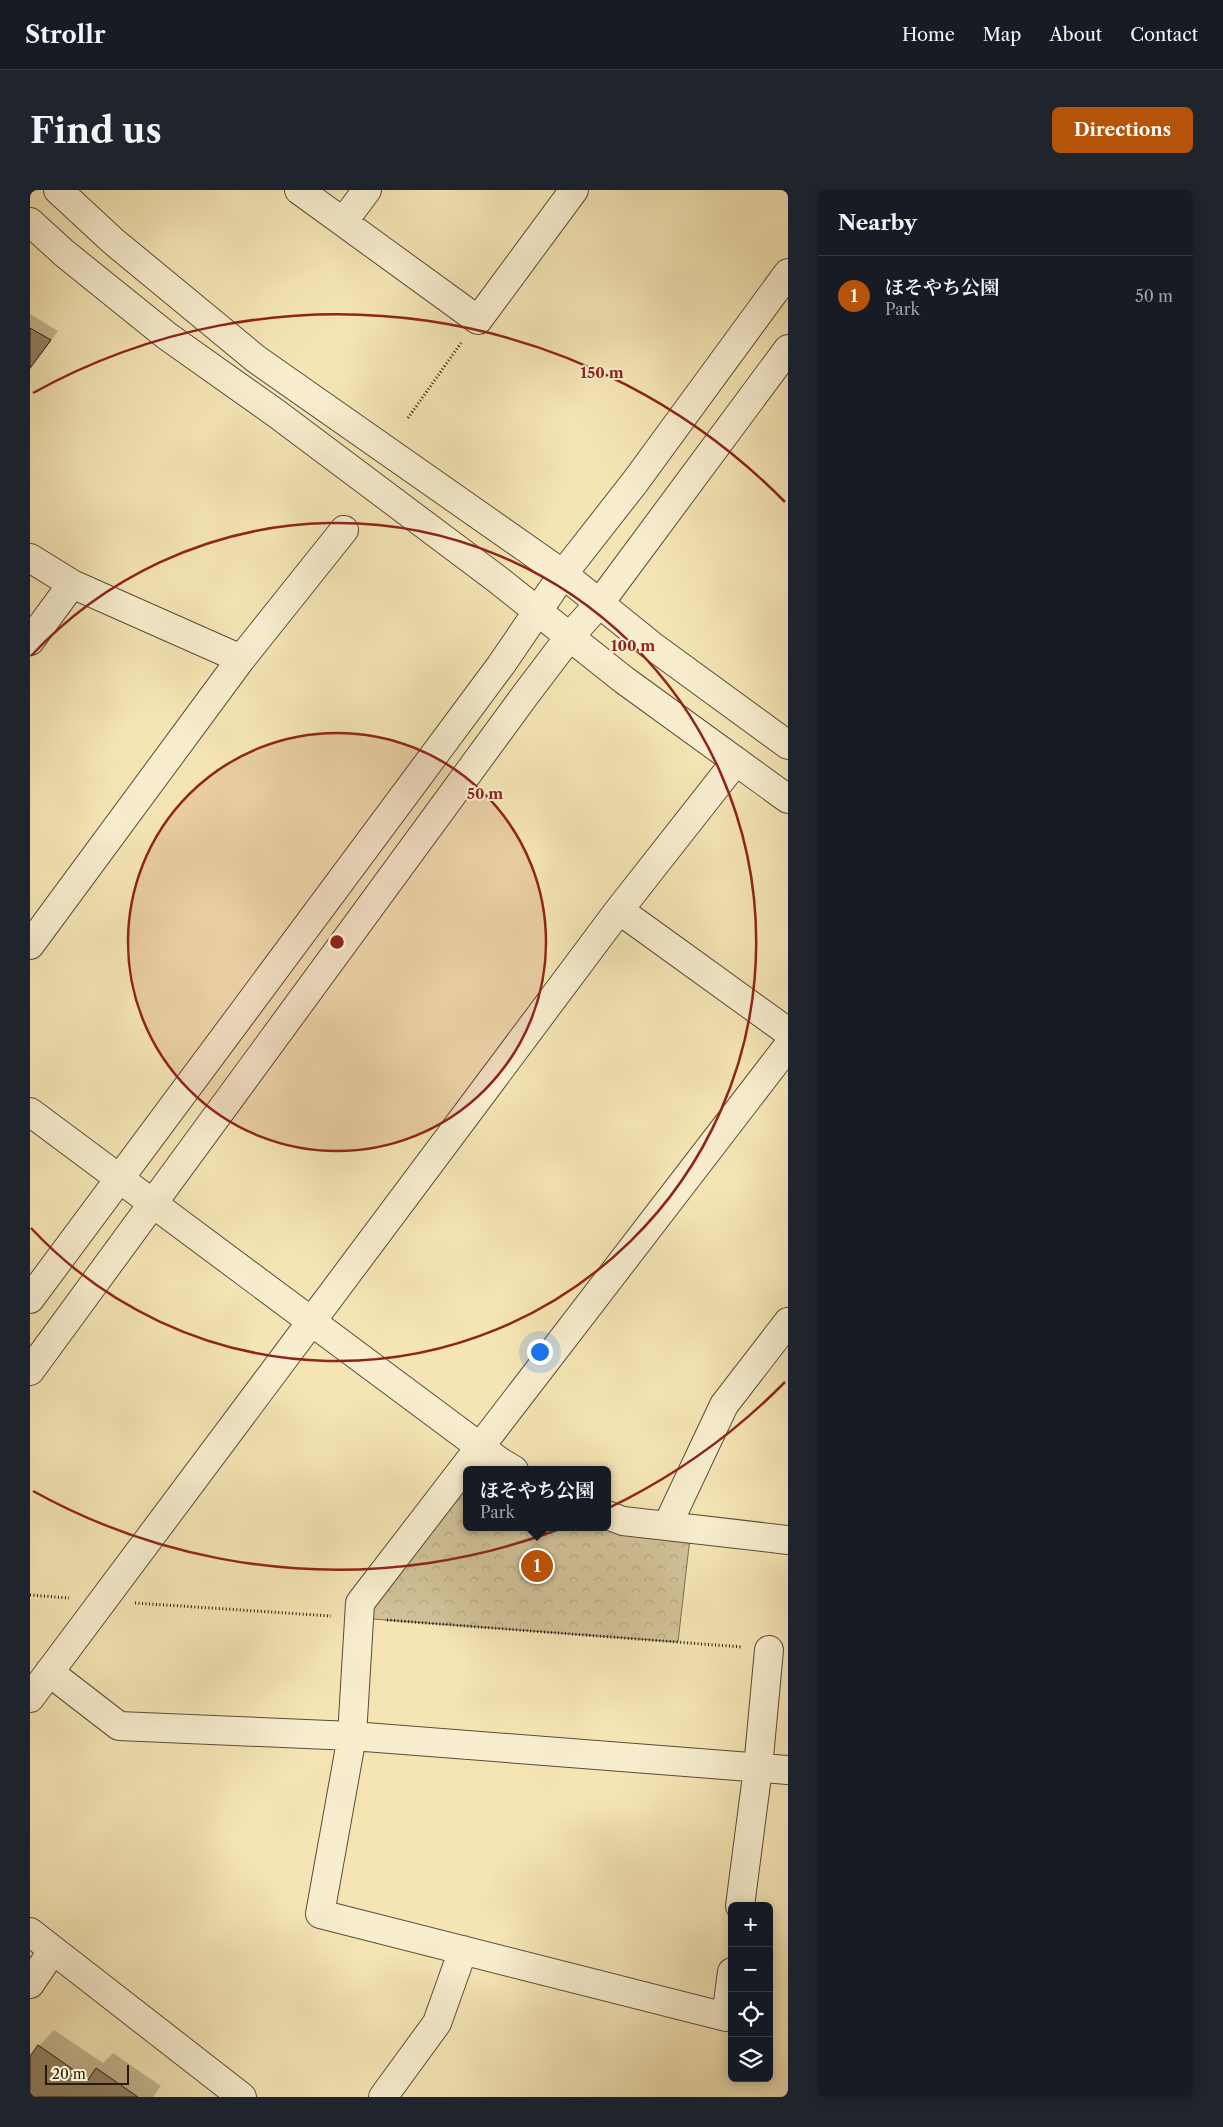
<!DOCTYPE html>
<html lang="en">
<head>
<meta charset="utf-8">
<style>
  :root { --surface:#171b24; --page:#20242c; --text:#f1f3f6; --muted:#9ea1a6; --line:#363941; --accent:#b45309 }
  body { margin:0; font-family:"Libre Caslon Text","Noto Serif JP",serif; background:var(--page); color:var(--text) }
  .controls { position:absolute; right:15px; bottom:15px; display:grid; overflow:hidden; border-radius:8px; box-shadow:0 2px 12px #0003 }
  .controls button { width:45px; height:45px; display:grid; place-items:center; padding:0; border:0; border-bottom:1px solid var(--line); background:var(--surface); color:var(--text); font:25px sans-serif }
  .scale { position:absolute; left:15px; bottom:12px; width:84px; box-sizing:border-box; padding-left:5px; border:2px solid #27190e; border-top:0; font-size:14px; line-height:18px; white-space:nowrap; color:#27190e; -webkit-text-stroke:4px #f8eecf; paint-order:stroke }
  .you { position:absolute; left:509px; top:1161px; width:18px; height:18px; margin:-12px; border:4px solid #fff; border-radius:50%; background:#1a73e8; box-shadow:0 0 0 8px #1a73e833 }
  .badge { display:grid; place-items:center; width:32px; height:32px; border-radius:50%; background:var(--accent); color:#fff; font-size:16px; font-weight:700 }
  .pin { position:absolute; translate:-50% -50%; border:2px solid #fff; box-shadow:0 1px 5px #0006 }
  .popup { position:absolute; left:433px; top:1276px; width:148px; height:65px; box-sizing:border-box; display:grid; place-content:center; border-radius:8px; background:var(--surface); filter:drop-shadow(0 1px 4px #0005); font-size:16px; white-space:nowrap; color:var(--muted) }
  .popup b { font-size:19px; color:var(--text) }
  .popup::after { content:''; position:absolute; left:50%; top:100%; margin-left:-10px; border:10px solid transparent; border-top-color:var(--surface) }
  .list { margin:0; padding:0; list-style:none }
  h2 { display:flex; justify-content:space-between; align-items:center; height:65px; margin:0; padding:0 20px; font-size:21px }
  h2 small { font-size:16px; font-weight:400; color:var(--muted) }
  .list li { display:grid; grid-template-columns:32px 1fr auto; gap:15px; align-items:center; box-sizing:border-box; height:80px; padding:0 20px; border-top:1px solid var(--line) }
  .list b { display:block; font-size:19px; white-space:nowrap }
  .list p { margin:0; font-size:16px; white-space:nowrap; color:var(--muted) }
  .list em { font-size:16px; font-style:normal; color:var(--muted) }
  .icon { flex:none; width:28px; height:28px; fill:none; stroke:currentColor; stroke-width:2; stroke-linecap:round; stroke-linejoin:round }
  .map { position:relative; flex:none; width:758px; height:1907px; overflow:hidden; border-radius:8px }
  header { display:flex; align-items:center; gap:30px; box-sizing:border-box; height:70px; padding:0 25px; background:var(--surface); border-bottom:1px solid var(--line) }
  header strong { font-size:24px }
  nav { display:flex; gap:28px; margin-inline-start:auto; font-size:18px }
  .intro { display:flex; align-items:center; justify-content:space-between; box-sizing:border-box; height:120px; padding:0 30px }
  h1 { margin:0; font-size:35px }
  .button { padding:12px 22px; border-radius:8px; background:var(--accent); color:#fff; font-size:18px; font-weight:700 }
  main { display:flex; gap:30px; padding:0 30px }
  aside { flex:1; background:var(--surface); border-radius:8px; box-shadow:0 2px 12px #0003 }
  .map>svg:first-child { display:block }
  .forest { fill:url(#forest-crowns); stroke:#7c6e54 }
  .shadow { fill:#0003 }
  .building { fill:#928365; stroke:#27190e }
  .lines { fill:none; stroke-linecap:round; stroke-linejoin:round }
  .minor-casing { stroke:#5a4c38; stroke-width:30 }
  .path { stroke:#27190e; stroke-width:3; stroke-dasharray:1 2.5; stroke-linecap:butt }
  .minor { stroke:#f8eecf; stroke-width:28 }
  .ring { fill:none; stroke:#8f2418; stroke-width:2.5 }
  .centre { fill:#8f2418; stroke:#f8eecf; stroke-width:2.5 }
  .ring-label { font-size:15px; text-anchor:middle; font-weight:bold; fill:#8f2418; stroke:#f8eecf; stroke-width:4; stroke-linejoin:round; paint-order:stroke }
</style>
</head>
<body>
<header>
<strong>Strollr</strong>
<nav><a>Home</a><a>Map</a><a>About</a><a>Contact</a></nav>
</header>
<div class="intro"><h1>Find us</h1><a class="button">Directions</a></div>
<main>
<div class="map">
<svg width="758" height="1907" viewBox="0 0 758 1907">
  <defs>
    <pattern id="forest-crowns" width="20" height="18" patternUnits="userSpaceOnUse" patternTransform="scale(1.25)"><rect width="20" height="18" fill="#d2c299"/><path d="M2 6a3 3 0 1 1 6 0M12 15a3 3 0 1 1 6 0" fill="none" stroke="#b4a683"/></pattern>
  </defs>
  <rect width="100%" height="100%" fill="#f5e5b5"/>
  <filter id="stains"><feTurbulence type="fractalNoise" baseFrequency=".004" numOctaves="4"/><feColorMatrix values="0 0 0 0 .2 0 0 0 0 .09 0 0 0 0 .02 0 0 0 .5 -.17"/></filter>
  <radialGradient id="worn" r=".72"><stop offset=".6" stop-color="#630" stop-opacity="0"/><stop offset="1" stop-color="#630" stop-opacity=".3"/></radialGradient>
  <path class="forest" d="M 449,1256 L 484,1280 L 437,1280 L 437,1337 L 661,1339 L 648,1452 L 329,1428 Z"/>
  <path class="shadow" d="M 0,124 L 28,141 L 0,180 Z
    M 24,1840 L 73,1873 L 83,1863 L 131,1896 L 123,1907 L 0,1907 L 0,1868 L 9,1856 Z"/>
  <path class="building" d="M 0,138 L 21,150 L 0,178 Z
    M 8,1855 L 58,1890 L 66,1878 L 108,1907 L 0,1907 L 0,1866 Z"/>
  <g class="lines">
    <g class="minor-casing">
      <path id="minor" d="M 28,0 L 83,51 L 226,169 L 533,384 L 621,455 L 758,555
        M 269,0 L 448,130 L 544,0
        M 0,32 L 34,63 L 137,146 L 247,224 L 467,389 L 594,490 L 758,609
        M 313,32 L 337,0
        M 0,368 L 42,394 L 211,469 L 314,340
        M 0,451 L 42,394
        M 589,720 L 758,842
        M 0,755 L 211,469
        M 0,922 L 469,1271 L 484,1280
        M 0,1109 L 471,475 L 533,384 L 605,292 L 758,83
        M 0,1181 L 496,504 L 540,446 L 569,414 L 758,159
        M 577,1325 L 593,1331 L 637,1336 L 694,1215 L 758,1132
        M 637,1336 L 758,1350
        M 19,1482 L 89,1536 L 322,1546 L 758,1580
        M 0,1508 L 589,720 L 706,571
        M 710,1716 L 728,1578 L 739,1460
        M 0,1742 L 212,1907
        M 702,1782 L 696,1827 L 290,1724 L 322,1546 L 330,1413 L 758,856
        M 0,1794 L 23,1760
        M 353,1907 L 407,1833 L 433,1760"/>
    </g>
    <path class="path" d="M 378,228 L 431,153
      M 0,1405 L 39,1408
      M 105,1413 L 301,1426
      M 357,1430 L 712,1457"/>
    <use href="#minor" class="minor"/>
  </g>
  <circle cx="307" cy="752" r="209" fill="#8f2418" fill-opacity=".12"/>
  <g class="ring">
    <circle cx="307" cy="752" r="209"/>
    <path d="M1 466A419 419 0 1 1 1 1038"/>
    <path d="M755 1192A628 628 0 0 1 3 1301M3 203A628 628 0 0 1 755 312"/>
  </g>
  <circle cx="307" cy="752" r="8" class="centre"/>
  <g class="ring-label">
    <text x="572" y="188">150 m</text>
    <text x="603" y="461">100 m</text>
    <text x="455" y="609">50 m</text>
  </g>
  <rect width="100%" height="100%" filter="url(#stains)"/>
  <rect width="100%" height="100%" fill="url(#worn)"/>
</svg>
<div class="controls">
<button>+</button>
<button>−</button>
<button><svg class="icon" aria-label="locate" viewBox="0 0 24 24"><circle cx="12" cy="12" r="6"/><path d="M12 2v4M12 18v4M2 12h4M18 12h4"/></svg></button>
<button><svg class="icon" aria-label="layers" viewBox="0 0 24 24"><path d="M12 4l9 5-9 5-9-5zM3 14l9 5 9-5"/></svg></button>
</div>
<div class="scale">20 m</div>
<div class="you"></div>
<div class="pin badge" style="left:507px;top:1376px">1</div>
<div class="popup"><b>ほそやち公園</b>Park</div>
</div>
<aside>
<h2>Nearby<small></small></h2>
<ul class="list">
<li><span class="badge">1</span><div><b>ほそやち公園</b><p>Park</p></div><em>50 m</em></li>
</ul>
</aside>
</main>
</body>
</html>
